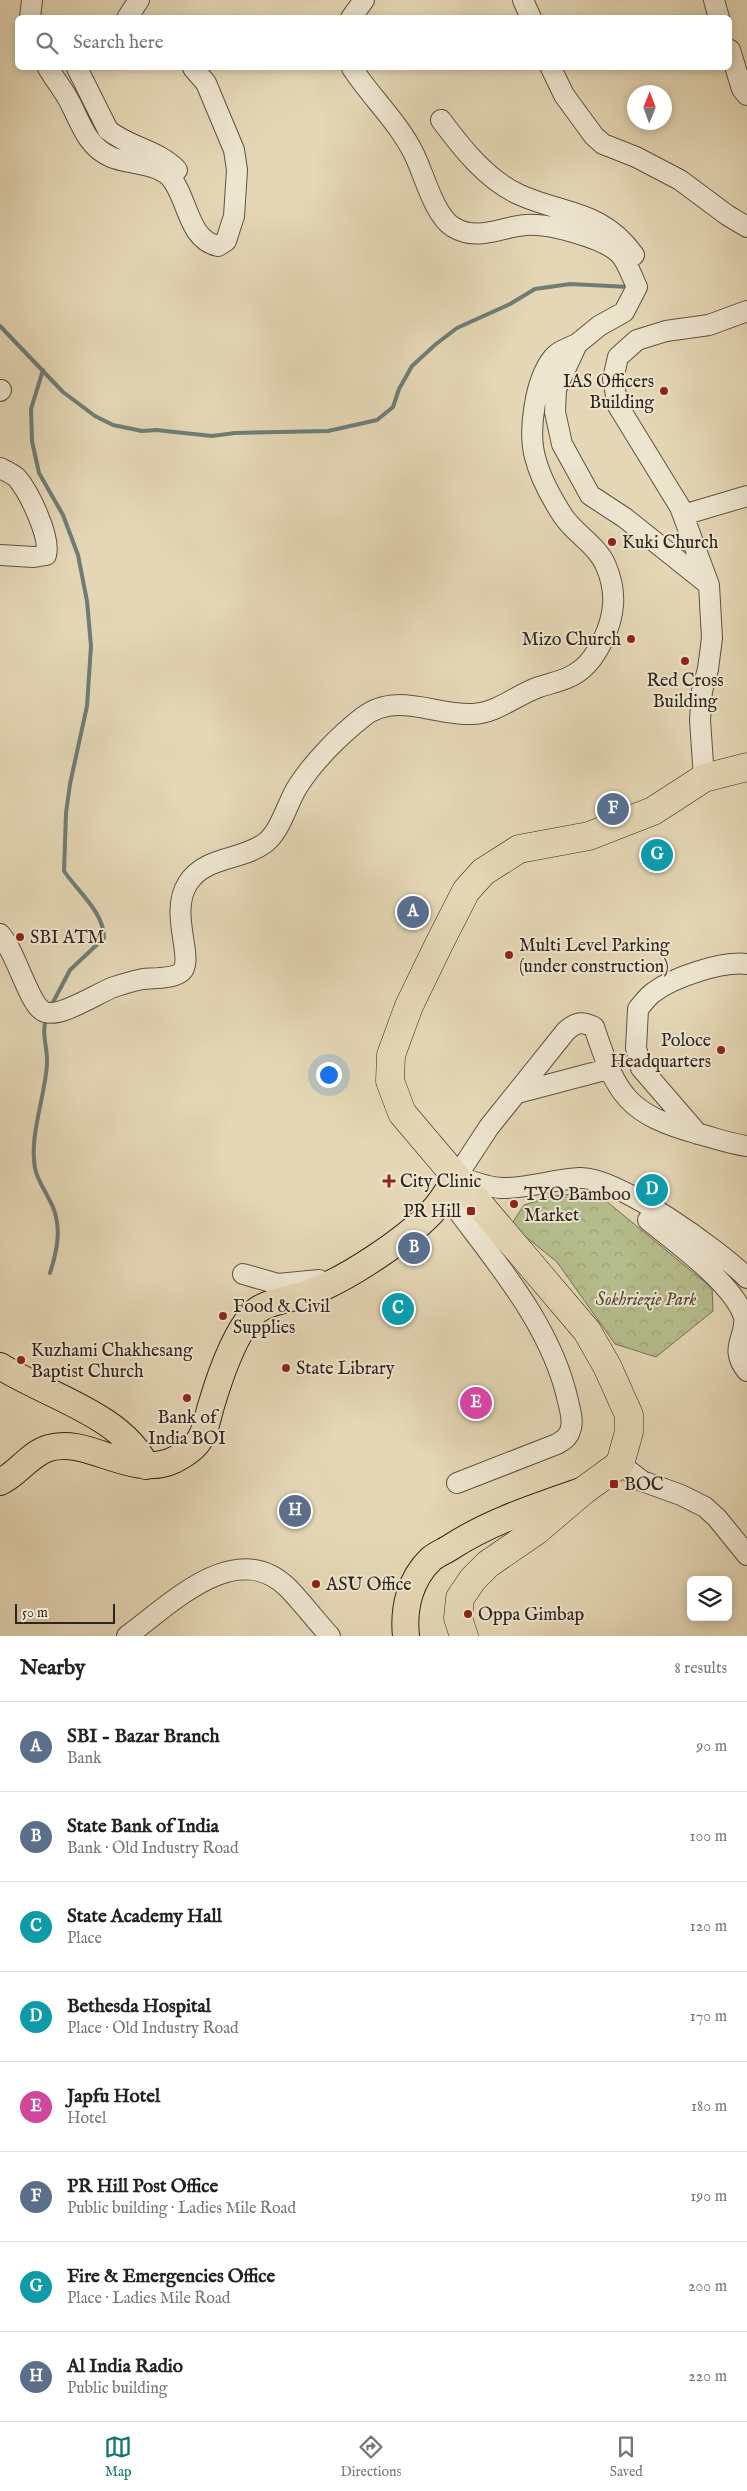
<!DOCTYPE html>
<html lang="en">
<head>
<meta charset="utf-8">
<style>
  :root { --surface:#fff; --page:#f6f6f6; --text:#222; --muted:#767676; --line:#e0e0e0; --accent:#0f766e }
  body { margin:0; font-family:"IM FELL English",serif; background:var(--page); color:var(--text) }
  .controls { position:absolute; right:15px; bottom:15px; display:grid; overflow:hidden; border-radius:8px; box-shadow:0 2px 8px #0003 }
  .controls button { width:45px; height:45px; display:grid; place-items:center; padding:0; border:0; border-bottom:1px solid var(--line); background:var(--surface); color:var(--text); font:25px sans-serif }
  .compass { position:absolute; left:627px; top:85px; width:45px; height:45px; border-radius:50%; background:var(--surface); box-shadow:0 2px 8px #0003; rotate:1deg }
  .scale { position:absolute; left:15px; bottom:12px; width:100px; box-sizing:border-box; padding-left:5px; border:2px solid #30251d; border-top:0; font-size:14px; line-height:18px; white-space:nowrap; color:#30251d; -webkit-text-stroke:4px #eee5cf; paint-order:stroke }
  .you { position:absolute; left:328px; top:1074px; width:18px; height:18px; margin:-12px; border:4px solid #fff; border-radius:50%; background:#1a73e8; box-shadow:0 0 0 8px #1a73e833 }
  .badge { display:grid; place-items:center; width:32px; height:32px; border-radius:50%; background:var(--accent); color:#fff; font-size:16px; font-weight:700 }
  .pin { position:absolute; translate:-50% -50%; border:2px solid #fff; box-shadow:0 1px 5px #0006 }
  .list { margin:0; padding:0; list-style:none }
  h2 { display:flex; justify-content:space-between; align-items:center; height:65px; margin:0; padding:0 20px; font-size:21px }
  h2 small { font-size:16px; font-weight:400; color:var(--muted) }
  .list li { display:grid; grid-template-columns:32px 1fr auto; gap:15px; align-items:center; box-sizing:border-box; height:90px; padding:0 20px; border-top:1px solid var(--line) }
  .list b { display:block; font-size:19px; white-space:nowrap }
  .list p { margin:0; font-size:16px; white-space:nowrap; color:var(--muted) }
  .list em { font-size:16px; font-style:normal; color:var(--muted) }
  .icon { flex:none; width:28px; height:28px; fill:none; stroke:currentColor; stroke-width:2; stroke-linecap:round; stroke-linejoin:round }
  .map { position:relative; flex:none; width:747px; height:1636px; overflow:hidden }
  .search { position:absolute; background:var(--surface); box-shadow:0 2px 8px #0003; left:15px; right:15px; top:15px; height:55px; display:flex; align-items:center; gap:12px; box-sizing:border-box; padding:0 18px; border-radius:8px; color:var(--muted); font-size:19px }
  .sheet { height:785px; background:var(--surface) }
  nav { display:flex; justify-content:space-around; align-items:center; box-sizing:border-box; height:70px; border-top:1px solid var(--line); background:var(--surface); font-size:14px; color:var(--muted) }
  nav a { display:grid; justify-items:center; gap:2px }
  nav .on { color:var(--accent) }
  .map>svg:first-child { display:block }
  .park { fill:url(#park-crowns); stroke:#737255 }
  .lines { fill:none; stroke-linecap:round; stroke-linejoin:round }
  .stream { stroke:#6e7d78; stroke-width:4 }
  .minor-casing { stroke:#5d5243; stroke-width:22 }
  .major-casing { stroke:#30251d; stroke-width:28 }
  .highway-casing { stroke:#30251d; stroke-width:29 }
  .minor { stroke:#eee5cf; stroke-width:20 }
  .major { stroke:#e5d7b5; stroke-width:26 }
  .highway { stroke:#e5d7b5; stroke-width:28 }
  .poi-dot { fill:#8f2418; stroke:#eee5cf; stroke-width:2 }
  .labels { text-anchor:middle; stroke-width:4; stroke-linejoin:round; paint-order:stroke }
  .poi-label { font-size:18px; fill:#30251d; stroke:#eee5cf; text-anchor:start }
  .park-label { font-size:18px; font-style:italic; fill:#524b39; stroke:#eee5cf }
</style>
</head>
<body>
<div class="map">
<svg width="747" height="1636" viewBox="0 0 747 1636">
  <defs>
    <pattern id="park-crowns" width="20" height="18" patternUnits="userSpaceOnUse" patternTransform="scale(1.25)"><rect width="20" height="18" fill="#b6be8d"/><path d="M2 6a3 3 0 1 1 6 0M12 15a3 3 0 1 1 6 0" fill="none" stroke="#9da379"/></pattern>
  </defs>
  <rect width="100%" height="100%" fill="#e5d7b5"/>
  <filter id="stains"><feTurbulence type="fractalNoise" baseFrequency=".004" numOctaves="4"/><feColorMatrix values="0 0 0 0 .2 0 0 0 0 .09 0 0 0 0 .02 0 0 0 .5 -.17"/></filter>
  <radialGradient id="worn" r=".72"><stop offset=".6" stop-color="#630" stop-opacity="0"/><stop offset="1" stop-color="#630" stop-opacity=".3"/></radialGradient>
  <path class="park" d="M 584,1193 L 605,1200 L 712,1288 L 713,1311 L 656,1357 L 615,1344 L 557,1262 L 511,1225 L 524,1205 L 554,1196 Z"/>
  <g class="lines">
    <path class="stream" d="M 0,326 L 63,392 L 95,416 L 113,425 L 142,431 L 156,430 L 212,436 L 235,433 L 328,431 L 377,420 L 393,407 L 399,389 L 412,366 L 436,344 L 457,328 L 510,304 L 535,289 L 570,284 L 630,287
      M 43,370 L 31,409 L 32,441 L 39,473 L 63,515 L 78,555 L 87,601 L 91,646 L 87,706 L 70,784 L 66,813 L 64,871 C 78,892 104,912 104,938 L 70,970 L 51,1006
      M 46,1019 C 41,1034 48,1048 47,1064 C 45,1097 29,1136 35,1168 C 37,1179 44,1189 49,1199 C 63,1223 58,1248 50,1273"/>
    <g class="minor-casing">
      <path id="minor" d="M 523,0 L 531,18
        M 714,0 L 719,18
        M 30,18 L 32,0
        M 127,18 L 139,0
        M 351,18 L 364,0
        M 730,50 L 742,89 L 747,95
        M 48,68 C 54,78 61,87 67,97 C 80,119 85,146 111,157 C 128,164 155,163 169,176 C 188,195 187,240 218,246 L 226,241 L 234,216 L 237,170 L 234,150 L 206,83 L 193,68
        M 77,68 L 108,130 C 128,147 159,150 177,170
        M 352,68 C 371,97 399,123 414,154 C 424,174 434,215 453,227 C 478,242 500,227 526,225 C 549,223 603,238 619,253 C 627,261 632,277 637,287 L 624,312 L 599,326 L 577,344 L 556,389 L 555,412 L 562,444 L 590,495 L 625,518 L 709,585 L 712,638 L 708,669 L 702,691 L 700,720 L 704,778
        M 551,68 L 564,95 L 594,136 L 603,144 L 636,157 L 680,180 L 727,215 L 747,227
        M 441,120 C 461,147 486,179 518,194 C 563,215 601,209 634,255
        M 0,391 L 1,390
        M 0,468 C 6,471 13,474 17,478 C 29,492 51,537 46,555 L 34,557 L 0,555
        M 683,515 L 747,496
        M 709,585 L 680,507 L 618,406 L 613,379 L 618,357 L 637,340 L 666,331 L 709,325 L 747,311
        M 0,934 C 16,952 29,1004 43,1011 C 58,1020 97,993 114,987 C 123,984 133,981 143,979 C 153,978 177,979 183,970 C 193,955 169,912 188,883 C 205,856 241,861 265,843 C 281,831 287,803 298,786 C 314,761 340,735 363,717 C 396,691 436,716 473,714 C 497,713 516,695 539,687 C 554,682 569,680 582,669 C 591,662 598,650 603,640 C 615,615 617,592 606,566 C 598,546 575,534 563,516 C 552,499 540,477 535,457 C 528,431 535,381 552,359 C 558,351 568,348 577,344
        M 517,1093 L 608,1069
        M 698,1134 L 641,1068 L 636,1048 L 638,1009 C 643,1003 648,996 654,992 C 674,977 722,961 747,964
        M 747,1146 C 730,1144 715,1138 699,1134 C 627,1114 617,1096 594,1027 C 582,1021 576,1022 566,1031 L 489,1127 L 457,1176 C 471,1181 486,1187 501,1188 C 527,1189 554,1179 580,1178 C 616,1176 721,1251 747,1278
        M 446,1195 C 492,1258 551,1323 568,1401 C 570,1410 574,1422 570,1431 C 568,1438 562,1441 557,1444 L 457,1483
        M 648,1220 C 675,1242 734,1284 744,1317 C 747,1337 728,1348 747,1371
        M 243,1274 L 278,1284 L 319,1280
        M 620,1464 L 642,1481 L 681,1495 L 705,1507 L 717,1518 L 747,1555
        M 127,1636 C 170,1605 235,1537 287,1587 C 302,1602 315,1620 330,1636"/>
    </g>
    <g class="major-casing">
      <path id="major" d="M 0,1366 C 45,1395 123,1415 146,1466
        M 0,1482 C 18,1474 29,1454 49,1448 C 88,1436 131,1480 174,1460 C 184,1455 195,1448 200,1439 C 206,1430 208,1416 211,1406 C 219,1379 234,1335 253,1314 C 264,1301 295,1299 312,1292 C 348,1278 404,1241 431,1213 C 442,1202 449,1189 457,1176
        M 406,1636 C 403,1608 410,1579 431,1559 C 437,1554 445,1551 451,1547 C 491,1521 536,1507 581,1491"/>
    </g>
    <g class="highway-casing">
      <path id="highway" d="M 464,1636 L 458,1618 L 460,1598 L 473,1579 L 488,1564 L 536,1531 L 583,1491 L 620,1464 L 629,1432 L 629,1415 L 607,1366 L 587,1331 L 402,1113 L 390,1081 L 391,1055 L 409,1006 L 440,942 L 466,891 L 483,872 L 519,849 L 589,836 L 653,811 L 704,778 L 747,767"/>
    </g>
    <use href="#minor" class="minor"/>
    <use href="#major" class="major"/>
    <use href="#highway" class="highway"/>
  </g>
  <g class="poi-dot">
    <circle cx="664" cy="391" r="5"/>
    <circle cx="612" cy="542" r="5"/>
    <circle cx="631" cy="639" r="5"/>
    <circle cx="685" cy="661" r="5"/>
    <circle cx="20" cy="937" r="5"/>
    <circle cx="509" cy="955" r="5"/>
    <circle cx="721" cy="1050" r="5"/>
    <path d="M386.5 1173.5h5v5h5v5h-5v5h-5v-5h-5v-5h5z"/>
    <circle cx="514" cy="1204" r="5"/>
    <rect x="466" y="1206" width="10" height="10" rx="2.5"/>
    <circle cx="223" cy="1316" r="5"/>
    <circle cx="21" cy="1360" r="5"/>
    <circle cx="286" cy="1368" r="5"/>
    <circle cx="187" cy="1398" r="5"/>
    <rect x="609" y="1479" width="10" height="10" rx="2.5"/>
    <circle cx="316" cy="1584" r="5"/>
    <circle cx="468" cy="1614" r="5"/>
  </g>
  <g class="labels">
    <g class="poi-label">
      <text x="654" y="387" text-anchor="end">IAS Officers<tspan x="654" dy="21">Building</tspan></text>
      <text x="622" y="548">Kuki Church</text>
      <text x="621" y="645" text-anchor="end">Mizo Church</text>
      <text x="685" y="686" text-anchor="middle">Red Cross<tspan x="685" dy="21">Building</tspan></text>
      <text x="30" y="943">SBI ATM</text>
      <text x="519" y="951">Multi Level Parking<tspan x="519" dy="21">(under construction)</tspan></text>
      <text x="711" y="1046" text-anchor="end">Poloce<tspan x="711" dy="21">Headquarters</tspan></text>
      <text x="400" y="1187">City Clinic</text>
      <text x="524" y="1200">TYO Bamboo<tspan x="524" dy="21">Market</tspan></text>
      <text x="461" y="1217" text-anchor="end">PR Hill</text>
      <text x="233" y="1312">Food &amp; Civil<tspan x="233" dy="21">Supplies</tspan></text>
      <text x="31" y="1356">Kuzhami Chakhesang<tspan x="31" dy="21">Baptist Church</tspan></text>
      <text x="296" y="1374">State Library</text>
      <text x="187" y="1423" text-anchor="middle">Bank of<tspan x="187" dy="21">India BOI</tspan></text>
      <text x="624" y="1490">BOC</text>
      <text x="326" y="1590">ASU Office</text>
      <text x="478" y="1620">Oppa Gimbap</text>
    </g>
    <g class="park-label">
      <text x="646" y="1305">Sokhriezie Park</text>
    </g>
  </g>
  <rect width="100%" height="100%" filter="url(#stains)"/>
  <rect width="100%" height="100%" fill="url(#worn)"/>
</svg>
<div class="controls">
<button><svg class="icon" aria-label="layers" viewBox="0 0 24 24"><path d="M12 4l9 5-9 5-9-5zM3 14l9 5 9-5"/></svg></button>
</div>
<svg class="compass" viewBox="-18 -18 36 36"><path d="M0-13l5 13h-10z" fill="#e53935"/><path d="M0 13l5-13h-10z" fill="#767676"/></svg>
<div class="scale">50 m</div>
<div class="you"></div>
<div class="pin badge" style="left:413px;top:912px;background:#5c6f8a">A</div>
<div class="pin badge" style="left:414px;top:1248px;background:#5c6f8a">B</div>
<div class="pin badge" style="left:398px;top:1309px;background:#0f9aa8">C</div>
<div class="pin badge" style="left:652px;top:1190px;background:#0f9aa8">D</div>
<div class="pin badge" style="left:476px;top:1403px;background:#d1479c">E</div>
<div class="pin badge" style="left:613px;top:809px;background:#5c6f8a">F</div>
<div class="pin badge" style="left:657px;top:855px;background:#0f9aa8">G</div>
<div class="pin badge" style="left:295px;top:1511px;background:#5c6f8a">H</div>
<div class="search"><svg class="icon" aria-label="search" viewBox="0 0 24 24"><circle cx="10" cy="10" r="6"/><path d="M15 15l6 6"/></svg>Search here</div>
</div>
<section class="sheet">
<h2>Nearby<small>8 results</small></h2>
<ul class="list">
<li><span class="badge" style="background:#5c6f8a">A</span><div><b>SBI - Bazar Branch</b><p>Bank</p></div><em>90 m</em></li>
<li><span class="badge" style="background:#5c6f8a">B</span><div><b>State Bank of India</b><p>Bank · Old Industry Road</p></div><em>100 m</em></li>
<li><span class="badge" style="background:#0f9aa8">C</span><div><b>State Academy Hall</b><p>Place</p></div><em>120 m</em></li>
<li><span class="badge" style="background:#0f9aa8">D</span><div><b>Bethesda Hospital</b><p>Place · Old Industry Road</p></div><em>170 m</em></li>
<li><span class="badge" style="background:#d1479c">E</span><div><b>Japfu Hotel</b><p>Hotel</p></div><em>180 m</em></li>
<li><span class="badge" style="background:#5c6f8a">F</span><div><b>PR Hill Post Office</b><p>Public building · Ladies Mile Road</p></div><em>190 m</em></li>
<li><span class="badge" style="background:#0f9aa8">G</span><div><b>Fire &amp; Emergencies Office</b><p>Place · Ladies Mile Road</p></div><em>200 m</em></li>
<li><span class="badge" style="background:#5c6f8a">H</span><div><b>Al India Radio</b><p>Public building</p></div><em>220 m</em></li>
</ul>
</section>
<nav>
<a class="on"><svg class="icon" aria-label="map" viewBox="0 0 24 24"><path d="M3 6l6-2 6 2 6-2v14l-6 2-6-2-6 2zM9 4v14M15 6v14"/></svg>Map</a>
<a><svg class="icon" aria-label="directions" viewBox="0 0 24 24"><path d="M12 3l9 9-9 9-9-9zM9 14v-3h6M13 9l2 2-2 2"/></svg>Directions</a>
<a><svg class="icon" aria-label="saved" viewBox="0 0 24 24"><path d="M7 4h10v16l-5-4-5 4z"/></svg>Saved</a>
</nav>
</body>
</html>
